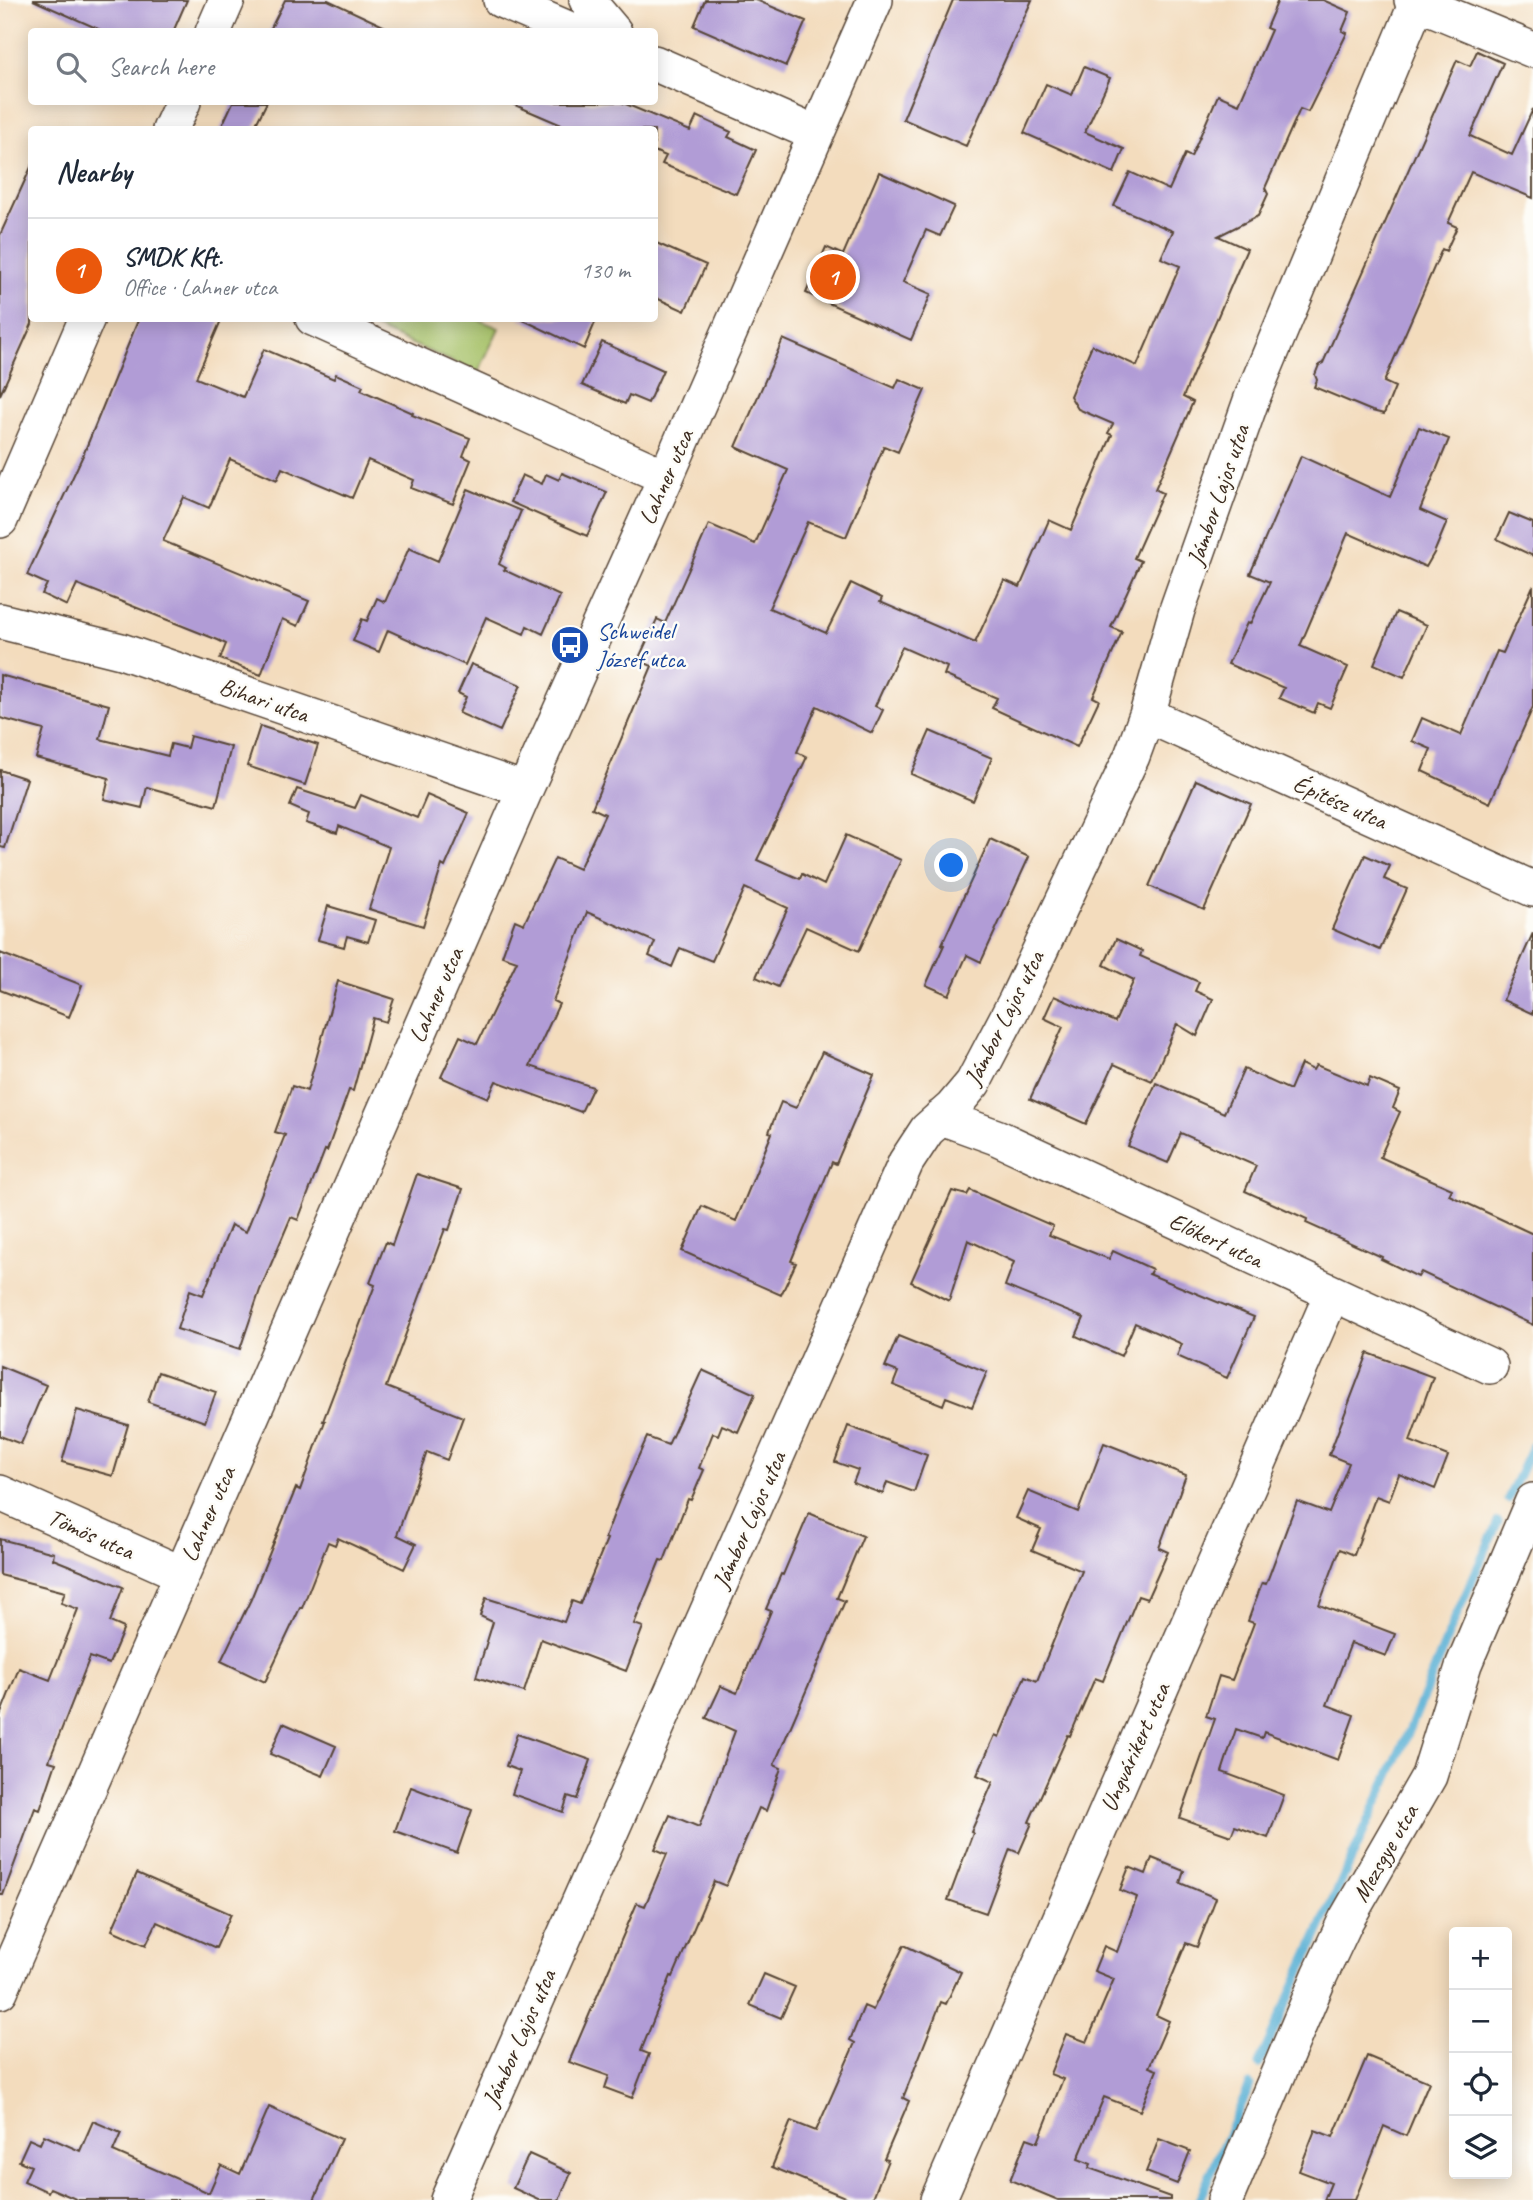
<!DOCTYPE html>
<html lang="en">
<head>
<meta charset="utf-8">
<style>
  :root { --surface:#fff; --page:#f6f6f7; --text:#1f2937; --muted:#747a83; --line:#e0e1e3; --accent:#ea580c }
  body { margin:0; font-family:Caveat,sans-serif; background:var(--page); color:var(--text) }
  .controls { position:absolute; right:21px; bottom:21px; display:grid; overflow:hidden; border-radius:7px; box-shadow:0 4px 18px #0003 }
  .controls button { width:63px; height:63px; display:grid; place-items:center; padding:0; border:0; border-bottom:2px solid var(--line); background:var(--surface); color:var(--text); font:35px sans-serif }
  .you { position:absolute; left:952px; top:866px; width:24px; height:24px; margin:-18px; border:5px solid #fff; border-radius:50%; background:#1a73e8; box-shadow:0 0 0 10px #1a73e833 }
  .badge { display:grid; place-items:center; width:46px; height:46px; border-radius:50%; background:var(--accent); color:#fff; font-size:23px; font-weight:700 }
  .pin { position:absolute; translate:-50% -50%; border:4px solid #fff; box-shadow:0 2px 7px #0006 }
  .list { margin:0; padding:0; list-style:none }
  h2 { display:flex; justify-content:space-between; align-items:center; height:91px; margin:0; padding:0 28px; font-size:30px }
  h2 small { font-size:23px; font-weight:400; color:var(--muted) }
  .list li { display:grid; grid-template-columns:46px 1fr auto; gap:21px; align-items:center; box-sizing:border-box; height:105px; padding:0 28px; border-top:2px solid var(--line) }
  .list b { display:block; font-size:26px; white-space:nowrap }
  .list p { margin:0; font-size:23px; white-space:nowrap; color:var(--muted) }
  .list em { font-size:23px; font-style:normal; color:var(--muted) }
  .icon { flex:none; width:38px; height:38px; fill:none; stroke:currentColor; stroke-width:2; stroke-linecap:round; stroke-linejoin:round }
  .map { position:relative; flex:none; width:1533px; height:2200px; overflow:hidden }
  .search { position:absolute; background:var(--surface); box-shadow:0 4px 18px #0003; left:28px; top:28px; width:630px; height:77px; display:flex; align-items:center; gap:18px; box-sizing:border-box; padding:0 24px; border-radius:7px; color:var(--muted); font-size:26px }
  .panel { position:absolute; background:var(--surface); box-shadow:0 4px 18px #0003; left:28px; top:126px; width:630px; height:196px; border-radius:7px }
  .map>svg:first-child { display:block }
  .green { fill:#a6c167; stroke:#707642; stroke-width:2 }
  .lines { fill:none; stroke-linecap:round; stroke-linejoin:round }
  .stream { stroke:#57afd4; stroke-width:9 }
  .building { fill:#b19cd6 }
  .minor-casing { stroke:#574536; stroke-width:38 }
  .minor { stroke:#fff; stroke-width:35 }
  .labels { text-anchor:middle; stroke-width:5; stroke-linejoin:round; paint-order:stroke }
  .street-label { font-size:24px; fill:#3b2a1e; stroke:#fdfcf7 }
  .transit-label { font-size:24px; fill:#164399; stroke:#fdfcf7; text-anchor:start }
</style>
</head>
<body>
<div class="map">
<svg width="1533" height="2200" viewBox="0 0 1533 2200">
  <rect width="100%" height="100%" fill="#fdfcf7"/>
  <filter id="ink" filterUnits="userSpaceOnUse"><feTurbulence type="fractalNoise" baseFrequency=".0143" numOctaves="2"/><feDisplacementMap in="SourceGraphic" scale="14" xChannelSelector="R" yChannelSelector="G"/><feConvolveMatrix kernelMatrix="1 2 1 2 8 2 1 2 1" color-interpolation-filters="sRGB"/></filter>
  <filter id="wash" filterUnits="userSpaceOnUse"><feTurbulence type="fractalNoise" baseFrequency=".00686" numOctaves="4" result="noise"/><feDisplacementMap in="SourceGraphic" scale="28" xChannelSelector="R" yChannelSelector="G"/><feGaussianBlur stdDeviation="1.57" result="paint"/><feColorMatrix in="noise" values="0 0 0 0 0 0 0 0 0 0 0 0 0 0 0 0 0 1.4 0 .05"/><feComposite in="paint" operator="in"/></filter>
  <g filter="url(#wash)">
    <rect width="100%" height="100%" fill="#f3dcbd"/>
    <path class="green" d="M 355,319 L 477,319 L 499,328 L 478,373 Z"/>
    <g class="lines">
      <path class="stream" d="M 1508,1499 L 1533,1445
        M 1259,2064 L 1410,1729 L 1457,1614 L 1498,1522
        M 1199,2200 L 1250,2085"/>
    </g>
    <g id="blocks">
      <path class="building" d="M 33,0 L 187,0 L 173,32 L 105,32 Z
        M 285,0 L 328,0 L 396,32 L 269,32 Z
        M 705,0 L 756,0 L 806,21 L 786,66 L 694,26 Z
        M 953,0 L 1032,0 L 966,146 L 903,119 Z
        M 1278,0 L 1323,0 L 1350,12 L 1342,31 L 1347,33 L 1308,112 L 1300,109 L 1265,188 L 1268,194 L 1258,216 L 1218,236 L 1247,249 L 1183,397 L 1193,402 L 1155,489 L 1163,493 L 1134,558 L 1141,561 L 1111,627 L 1122,632 L 1093,697 L 1099,700 L 1077,747 L 992,708 L 997,698 L 944,675 L 947,667 L 902,647 L 875,706 L 883,710 L 872,733 L 817,706 L 797,752 L 807,757 L 757,860 L 800,879 L 802,874 L 824,885 L 846,835 L 901,860 L 859,951 L 806,927 L 778,987 L 756,977 L 788,908 L 745,888 L 712,961 L 680,948 L 672,967 L 649,956 L 655,942 L 587,912 L 553,1001 L 559,1004 L 530,1066 L 593,1087 L 581,1112 L 496,1081 L 488,1098 L 441,1077 L 460,1036 L 477,1044 L 517,961 L 502,956 L 515,920 L 524,924 L 555,858 L 579,869 L 605,814 L 592,808 L 652,666 L 638,660 L 657,619 L 665,623 L 709,524 L 755,544 L 788,470 L 736,447 L 783,339 L 895,388 L 899,379 L 925,390 L 898,452 L 884,446 L 846,537 L 808,522 L 769,608 L 826,633 L 851,583 L 882,598 L 880,602 L 975,643 L 1004,580 L 1020,587 L 1049,520 L 1071,530 L 1112,435 L 1108,433 L 1113,424 L 1078,409 L 1070,396 L 1092,345 L 1137,366 L 1180,266 L 1161,258 L 1173,231 L 1114,206 L 1130,172 L 1169,190 L 1185,154 L 1191,157 L 1218,95 L 1239,104 L 1271,30 L 1266,28 Z
        M 1477,51 L 1503,63 L 1470,136 L 1512,155 L 1533,109 L 1533,198 L 1471,172 L 1448,223 L 1457,227 L 1446,251 L 1442,249 L 1384,382 L 1395,387 L 1384,414 L 1372,411 L 1314,387 L 1317,380 L 1315,375 L 1319,365 L 1323,363 L 1457,60 L 1470,66 Z
        M 1084,67 L 1110,78 L 1085,132 L 1124,149 L 1114,173 L 1024,133 L 1046,84 L 1072,95 Z
        M 233,102 L 267,102 L 253,130 L 220,130 Z
        M 508,102 L 621,102 L 690,131 L 697,116 L 731,132 L 728,137 L 756,150 L 736,194 L 662,164 L 666,156 L 654,151 L 654,130 L 573,130 Z
        M 32,165 L 32,324 L 0,395 L 0,235 Z
        M 879,172 L 954,206 L 940,236 L 926,230 L 903,282 L 931,294 L 911,340 L 806,293 L 826,247 L 843,255 Z
        M 654,242 L 706,265 L 685,311 L 654,297 Z
        M 139,318 L 222,318 L 196,378 L 243,397 L 264,349 L 334,379 L 336,374 L 363,386 L 361,390 L 413,413 L 412,415 L 470,438 L 463,456 L 471,460 L 453,504 L 411,488 L 414,480 L 368,460 L 352,498 L 282,468 L 277,480 L 230,459 L 209,508 L 184,497 L 163,541 L 309,601 L 298,626 L 282,619 L 261,675 L 220,659 L 226,644 L 218,640 L 77,584 L 67,606 L 42,594 L 47,584 L 27,575 L 84,453 Z
        M 519,318 L 597,318 L 584,349 Z
        M 602,342 L 663,370 L 648,403 L 629,395 L 625,404 L 582,385 Z
        M 1419,427 L 1449,439 L 1420,510 L 1447,522 L 1434,553 L 1426,567 L 1348,533 L 1300,646 L 1348,667 L 1330,708 L 1318,703 L 1314,713 L 1279,698 L 1284,688 L 1228,664 L 1247,623 L 1250,624 L 1270,582 L 1250,574 L 1301,456 L 1390,497 Z
        M 562,473 L 607,492 L 587,536 L 510,502 L 522,475 L 542,484 L 546,474 L 559,480 Z
        M 468,489 L 521,511 L 499,564 L 506,568 L 504,570 L 560,596 L 543,634 L 527,626 L 524,634 L 486,617 L 465,665 L 388,630 L 379,652 L 353,641 L 362,619 L 367,621 L 377,598 L 385,602 L 409,548 L 438,561 Z
        M 1509,513 L 1533,523 L 1533,556 L 1497,539 Z
        M 1533,586 L 1533,707 L 1490,803 L 1422,771 L 1431,749 L 1412,741 L 1422,718 L 1461,735 L 1497,651 L 1503,653 Z
        M 1396,612 L 1427,625 L 1404,677 L 1374,664 Z
        M 471,664 L 521,685 L 500,731 L 459,713 L 466,697 L 458,693 Z
        M 0,675 L 109,705 L 100,739 L 168,756 L 171,744 L 187,748 L 190,736 L 231,747 L 216,806 L 147,787 L 142,808 L 104,799 L 109,778 L 36,758 L 44,730 L 0,718 Z
        M 260,726 L 318,745 L 305,785 L 247,766 Z
        M 930,731 L 992,758 L 973,801 L 911,774 Z
        M 0,770 L 27,779 L 5,848 L 0,847 Z
        M 1196,780 L 1251,804 L 1204,910 L 1149,886 Z
        M 297,789 L 355,808 L 361,795 L 417,818 L 427,795 L 469,813 L 445,867 L 442,865 L 423,926 L 369,909 L 389,847 L 339,826 L 337,833 L 306,823 L 309,814 L 290,806 Z
        M 990,839 L 1029,857 L 981,962 L 967,955 L 949,995 L 926,985 L 944,945 L 942,944 Z
        M 1365,855 L 1390,866 L 1384,879 L 1407,889 L 1380,950 L 1332,929 Z
        M 328,906 L 375,920 L 368,942 L 347,936 L 344,947 L 318,940 Z
        M 1533,933 L 1533,1014 L 1503,1000 Z
        M 1116,939 L 1142,951 L 1140,956 L 1199,982 L 1195,991 L 1213,999 L 1197,1036 L 1177,1024 L 1152,1081 L 1114,1064 L 1086,1124 L 1030,1099 L 1063,1027 L 1044,1018 L 1054,996 L 1115,1022 L 1134,980 L 1104,965 Z
        M 0,953 L 82,985 L 69,1017 L 0,990 Z
        M 338,981 L 394,999 L 386,1022 L 373,1018 L 353,1091 L 349,1090 L 327,1151 L 325,1150 L 298,1220 L 291,1217 L 260,1290 L 240,1349 L 177,1329 L 190,1290 L 203,1295 L 231,1225 L 246,1232 L 285,1135 L 275,1132 L 292,1086 L 307,1091 Z
        M 822,1052 L 874,1075 L 836,1164 L 832,1162 L 791,1261 L 796,1263 L 781,1295 L 682,1251 L 702,1206 L 736,1221 L 772,1133 L 769,1132 L 781,1102 L 796,1108 Z
        M 1301,1064 L 1313,1070 L 1316,1065 L 1367,1086 L 1370,1078 L 1400,1091 L 1393,1108 L 1400,1112 L 1380,1157 L 1452,1189 L 1449,1195 L 1533,1234 L 1533,1325 L 1421,1272 L 1418,1277 L 1381,1259 L 1382,1257 L 1306,1223 L 1307,1219 L 1245,1191 L 1256,1166 L 1181,1133 L 1168,1163 L 1128,1146 L 1156,1083 L 1224,1113 L 1244,1069 L 1290,1090 Z
        M 417,1174 L 463,1189 L 449,1230 L 445,1229 L 386,1387 L 463,1417 L 447,1460 L 427,1452 L 397,1535 L 416,1544 L 404,1569 L 338,1538 L 335,1545 L 328,1542 L 302,1608 L 300,1608 L 265,1682 L 221,1661 L 251,1599 L 296,1488 L 300,1490 L 325,1421 L 323,1421 L 375,1285 L 370,1283 L 386,1242 L 392,1245 Z
        M 970,1190 L 1053,1226 L 1049,1235 L 1109,1259 L 1113,1251 L 1152,1269 L 1149,1274 L 1254,1317 L 1227,1378 L 1177,1356 L 1182,1344 L 1135,1323 L 1121,1356 L 1076,1336 L 1084,1318 L 1005,1286 L 1014,1262 L 968,1240 L 949,1301 L 911,1282 L 952,1191 L 967,1195 Z
        M 898,1336 L 987,1372 L 972,1407 L 946,1397 L 943,1405 L 893,1385 L 898,1372 L 885,1367 Z
        M 1368,1353 L 1433,1377 L 1410,1441 L 1448,1456 L 1435,1489 L 1399,1474 L 1389,1501 L 1376,1496 L 1354,1555 L 1340,1549 L 1319,1605 L 1395,1634 L 1386,1656 L 1351,1643 L 1327,1705 L 1354,1715 L 1338,1760 L 1264,1732 L 1262,1738 L 1236,1729 L 1222,1772 L 1284,1795 L 1268,1838 L 1235,1826 L 1231,1836 L 1180,1818 L 1215,1719 L 1206,1716 L 1219,1676 L 1232,1680 L 1254,1623 L 1248,1621 L 1262,1583 L 1266,1584 L 1297,1501 L 1329,1513 L 1349,1463 L 1329,1455 Z
        M 0,1366 L 46,1385 L 21,1444 L 0,1436 Z
        M 702,1370 L 755,1394 L 738,1432 L 722,1425 L 718,1435 L 713,1433 L 699,1468 L 704,1470 L 691,1500 L 688,1499 L 664,1561 L 660,1560 L 634,1624 L 643,1627 L 626,1671 L 541,1639 L 524,1692 L 476,1677 L 493,1622 L 480,1616 L 486,1598 L 564,1622 L 572,1601 L 580,1604 L 607,1539 L 605,1538 L 620,1498 L 647,1437 L 668,1445 Z
        M 158,1372 L 216,1392 L 205,1422 L 148,1402 Z
        M 77,1410 L 128,1425 L 113,1476 L 62,1462 Z
        M 848,1426 L 927,1455 L 914,1492 L 887,1482 L 883,1494 L 853,1483 L 858,1470 L 835,1462 Z
        M 1104,1443 L 1186,1475 L 1159,1548 L 1168,1552 L 1147,1599 L 1138,1596 L 1103,1681 L 1095,1678 L 1070,1736 L 1068,1735 L 1029,1822 L 1032,1823 L 1019,1853 L 1010,1849 L 986,1913 L 948,1900 L 973,1833 L 971,1832 L 993,1782 L 977,1775 L 995,1735 L 999,1737 L 1025,1676 L 1037,1681 L 1082,1571 L 1032,1550 L 1041,1529 L 1016,1518 L 1028,1491 L 1078,1512 Z
        M 809,1513 L 863,1536 L 837,1598 L 845,1601 L 774,1765 L 781,1768 L 766,1811 L 759,1808 L 726,1886 L 714,1881 L 673,1977 L 671,1976 L 641,2051 L 649,2054 L 632,2098 L 605,2088 L 609,2076 L 569,2062 L 637,1903 L 645,1906 L 667,1854 L 655,1849 L 670,1815 L 699,1827 L 735,1731 L 706,1718 L 721,1686 L 737,1693 L 771,1611 L 766,1609 L 781,1574 L 783,1575 Z
        M 0,1539 L 54,1553 L 53,1559 L 123,1587 L 110,1622 L 124,1628 L 109,1664 L 90,1657 L 49,1761 L 56,1763 L 40,1810 L 35,1808 L 3,1895 L 0,1895 L 0,1716 L 19,1668 L 50,1680 L 78,1609 L 61,1603 L 65,1592 L 0,1575 Z
        M 283,1723 L 336,1746 L 323,1776 L 270,1754 Z
        M 517,1734 L 591,1760 L 577,1799 L 568,1796 L 563,1812 L 512,1794 L 520,1771 L 506,1766 Z
        M 411,1787 L 472,1810 L 457,1853 L 395,1831 Z
        M 1152,1858 L 1184,1871 L 1180,1883 L 1216,1898 L 1197,1947 L 1186,1943 L 1156,2015 L 1169,2021 L 1149,2067 L 1157,2070 L 1140,2111 L 1104,2097 L 1078,2159 L 1091,2164 L 1089,2168 L 1170,2197 L 1170,2200 L 1058,2200 L 1010,2180 L 1027,2138 L 1038,2142 L 1063,2079 L 1050,2074 L 1066,2034 L 1087,2042 L 1114,1979 L 1094,1971 L 1104,1946 L 1117,1952 L 1137,1897 L 1120,1890 L 1129,1867 L 1146,1874 Z
        M 137,1873 L 231,1914 L 216,1948 L 157,1922 L 146,1945 L 112,1930 Z
        M 904,1945 L 961,1972 L 946,2004 L 941,2002 L 903,2098 L 909,2101 L 884,2159 L 888,2160 L 872,2200 L 852,2200 L 772,2167 L 791,2121 L 816,2131 L 855,2043 L 850,2040 L 864,2006 L 873,2010 Z
        M 764,1974 L 795,1987 L 781,2018 L 750,2005 Z
        M 1367,2056 L 1429,2082 L 1406,2136 L 1384,2126 L 1355,2200 L 1324,2200 L 1331,2183 L 1299,2171 L 1315,2130 L 1333,2137 Z
        M 269,2107 L 341,2139 L 314,2200 L 78,2200 L 50,2188 L 48,2192 L 24,2181 L 31,2166 L 19,2161 L 29,2139 L 40,2144 L 44,2135 L 80,2151 L 93,2121 L 121,2133 L 113,2151 L 209,2193 L 221,2165 L 240,2174 Z
        M 1159,2139 L 1190,2151 L 1177,2184 L 1146,2172 Z
        M 529,2154 L 571,2173 L 559,2200 L 539,2200 L 513,2188 Z"/>
    </g>
  </g>
  <g filter="url(#ink)">
    <use href="#blocks" fill-opacity="0" stroke="#574536" stroke-width="2"/>
    <g class="lines">
      <g class="minor-casing">
        <path id="minor" d="M 501,0 L 575,32
          M 587,0 L 614,32
          M 1412,0 L 1533,50
          M 213,32 L 227,0
          M 654,63 L 816,134
          M 170,130 L 183,102
          M 313,318 L 666,477
          M 0,520 L 87,318
          M 0,621 L 121,651 L 525,790
          M 1147,715 L 1533,889
          M 941,1117 L 996,1137 L 1490,1366
          M 0,1493 L 182,1574
          M 0,1991 L 525,790 L 666,477 L 875,0
          M 448,2200 L 906,1162 L 927,1130 L 952,1108 L 973,1083 L 1016,1001 L 1132,756 L 1147,715 L 1177,610 L 1252,398 L 1418,0
          M 938,2200 L 1332,1294
          M 1225,2200 L 1320,1975 L 1346,1920 L 1429,1776 L 1464,1664 L 1533,1501"/>
      </g>
      <use href="#minor" class="minor"/>
    </g>
  </g>
  <defs>
    <g id="bus-disc" transform="scale(2.0125)"><circle r="9.5" fill="#1a4fb4" stroke="#fdfcf7"/><path d="M-5-6H5V4H4V6H2V4H-2V6H-4V4H-5ZM-3.5-4V0h7V-4ZM-3.5 1.2v1.5H-2V1.2ZM2 1.2v1.5H3.5V1.2Z" fill="#fff"/></g>
  </defs>
  <g fill-rule="evenodd">
    <use href="#bus-disc" x="570" y="645"/>
  </g>
  <g class="labels">
    <g class="street-label">
      <text transform="translate(666 477) rotate(-66)" y="8">Lahner utca</text>
      <text transform="translate(1218 495) rotate(-71)" y="8">Jámbor Lajos utca</text>
      <text transform="translate(264 700) rotate(19)" y="8">Bihari utca</text>
      <text transform="translate(1340 802) rotate(24)" y="8">Építész utca</text>
      <text transform="translate(436 995) rotate(-66)" y="8">Lahner utca</text>
      <text transform="translate(1004 1018) rotate(-63)" y="8">Jámbor Lajos utca</text>
      <text transform="translate(1216 1240) rotate(25)" y="8">Előkert utca</text>
      <text transform="translate(208 1514) rotate(-66)" y="8">Lahner utca</text>
      <text transform="translate(749 1520) rotate(-66)" y="8">Jámbor Lajos utca</text>
      <text transform="translate(91 1534) rotate(24)" y="8">Tömös utca</text>
      <text transform="translate(1135 1747) rotate(-66)" y="8">Ungvárikert utca</text>
      <text transform="translate(1385 1853) rotate(-60)" y="8">Mezsgye utca</text>
      <text transform="translate(519 2038) rotate(-66)" y="8">Jámbor Lajos utca</text>
    </g>
    <g class="transit-label">
      <text x="597" y="639">Schweidel<tspan x="597" dy="28">József utca</tspan></text>
    </g>
  </g>
</svg>
<div class="controls">
<button>+</button>
<button>−</button>
<button><svg class="icon" aria-label="locate" viewBox="0 0 24 24"><circle cx="12" cy="12" r="6"/><path d="M12 2v4M12 18v4M2 12h4M18 12h4"/></svg></button>
<button><svg class="icon" aria-label="layers" viewBox="0 0 24 24"><path d="M12 4l9 5-9 5-9-5zM3 14l9 5 9-5"/></svg></button>
</div>
<div class="you"></div>
<div class="pin badge" style="left:833px;top:277px">1</div>
<div class="search"><svg class="icon" aria-label="search" viewBox="0 0 24 24"><circle cx="10" cy="10" r="6"/><path d="M15 15l6 6"/></svg>Search here</div>
<section class="panel">
<h2>Nearby<small></small></h2>
<ul class="list">
<li><span class="badge">1</span><div><b>SMDK Kft.</b><p>Office · Lahner utca</p></div><em>130 m</em></li>
</ul>
</section>
</div>
</body>
</html>
